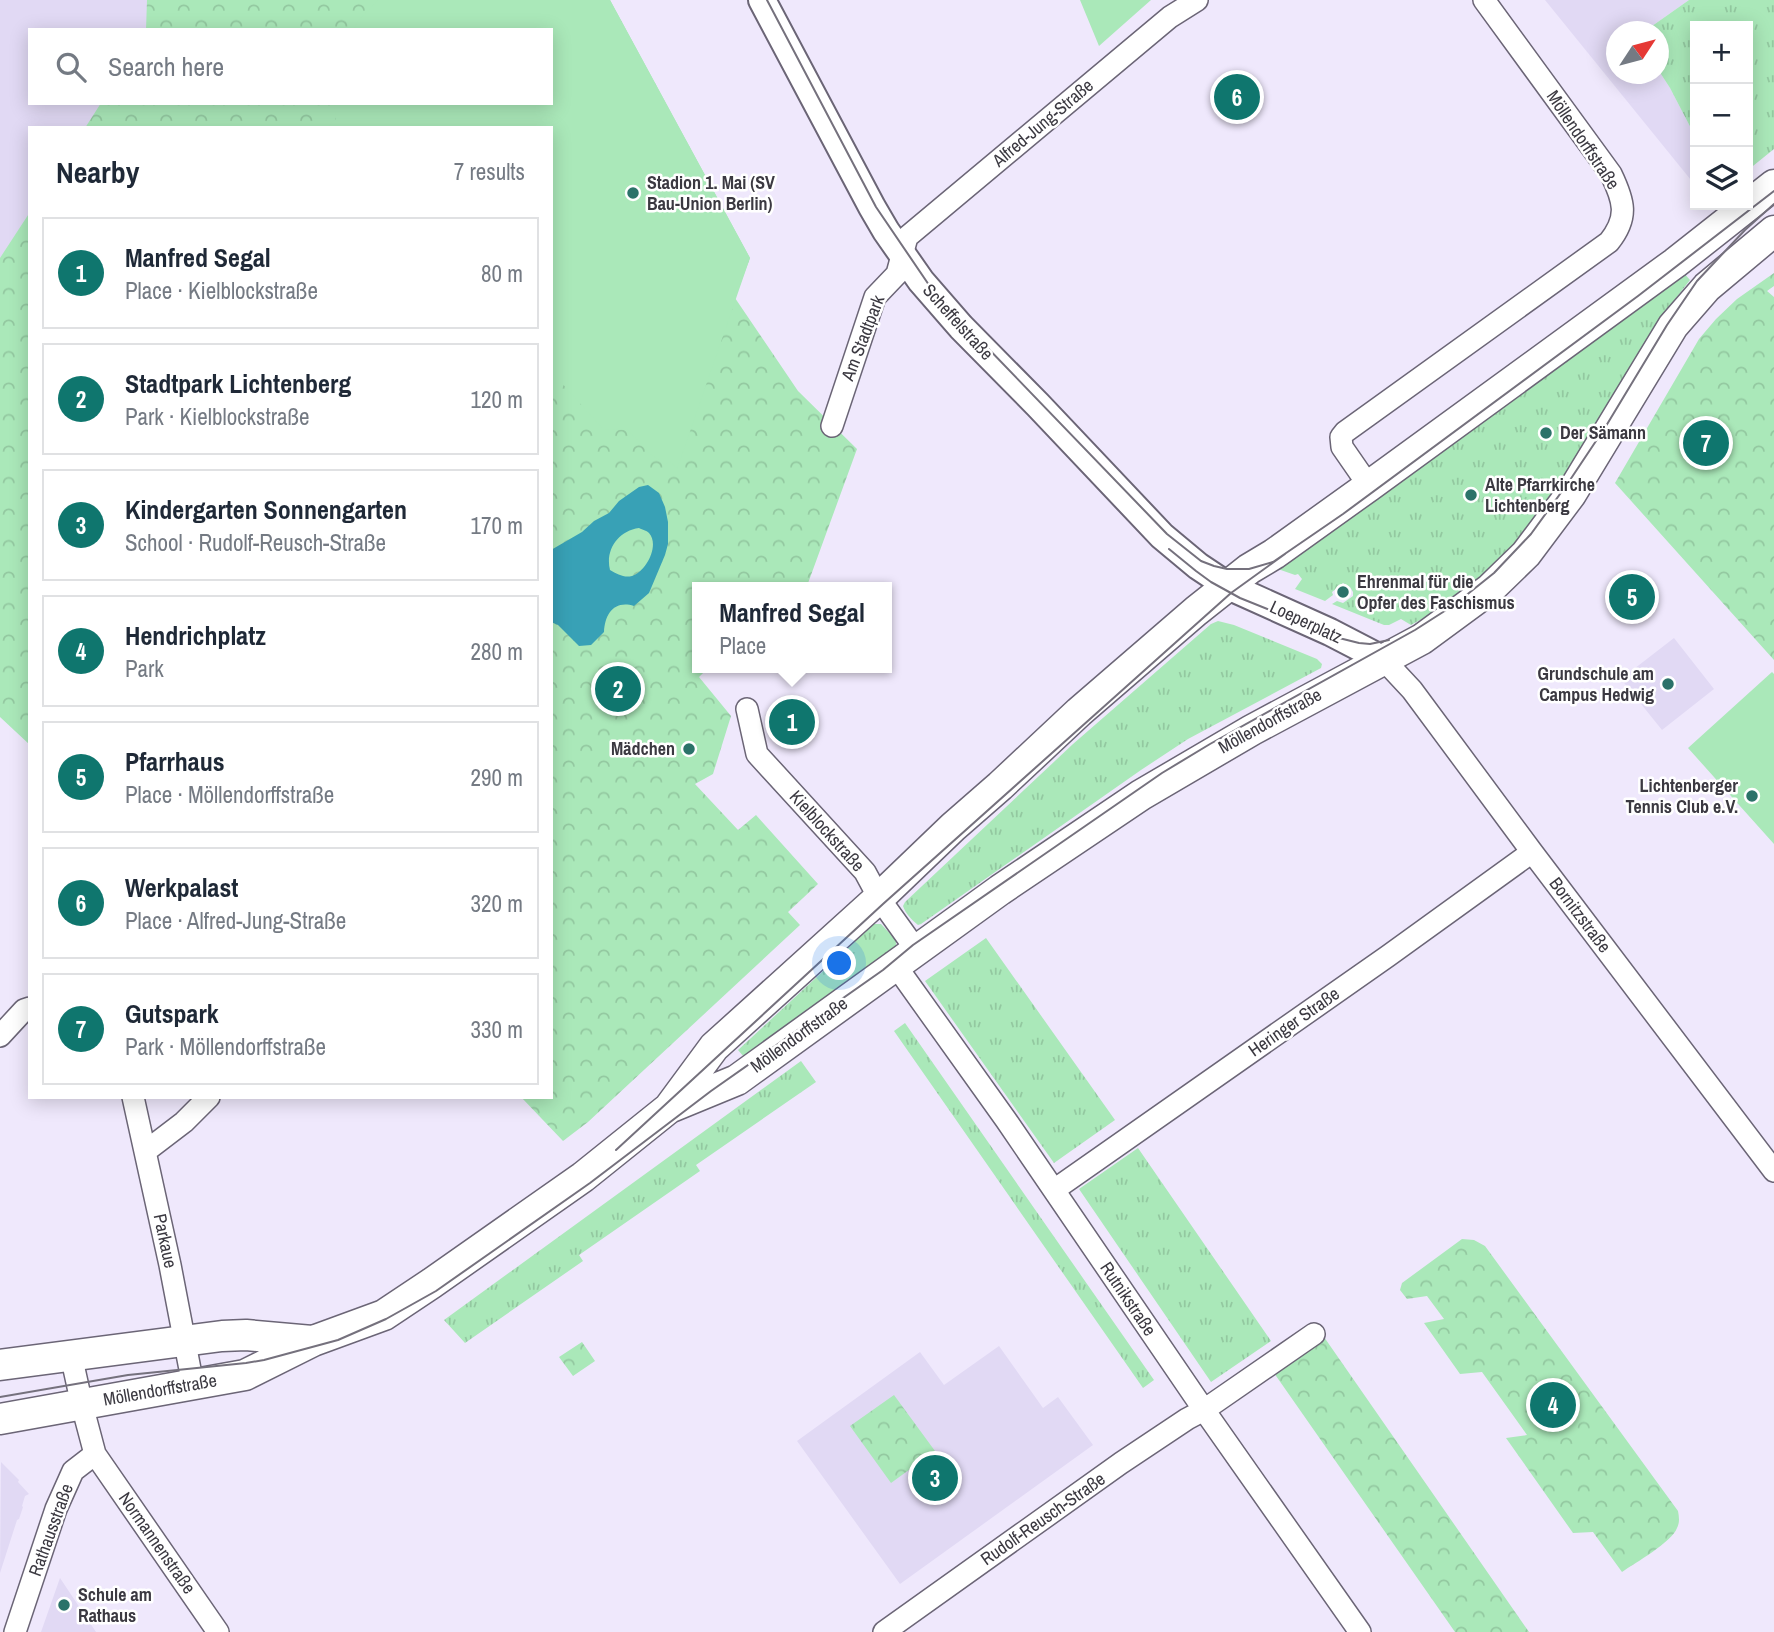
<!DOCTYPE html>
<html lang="en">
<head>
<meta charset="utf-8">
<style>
  :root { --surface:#fff; --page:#f2f2f3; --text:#1f2937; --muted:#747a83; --line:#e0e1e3; --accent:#0f766e }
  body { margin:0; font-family:"Archivo Narrow",sans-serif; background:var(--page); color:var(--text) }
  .controls { position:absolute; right:21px; top:21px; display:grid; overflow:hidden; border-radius:0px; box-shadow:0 4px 18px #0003 }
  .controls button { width:63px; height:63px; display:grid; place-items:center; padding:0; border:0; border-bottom:2px solid var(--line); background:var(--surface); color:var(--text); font:35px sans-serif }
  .compass { position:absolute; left:1606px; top:21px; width:63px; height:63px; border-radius:50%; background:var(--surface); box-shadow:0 4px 18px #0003; rotate:54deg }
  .you { position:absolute; left:840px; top:964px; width:24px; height:24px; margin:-18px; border:5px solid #fff; border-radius:50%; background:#1a73e8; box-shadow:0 0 0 10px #1a73e833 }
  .badge { display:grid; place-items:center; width:46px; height:46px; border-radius:50%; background:var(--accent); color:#fff; font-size:23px; font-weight:700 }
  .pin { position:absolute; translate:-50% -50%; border:4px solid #fff; box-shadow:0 2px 7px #0006 }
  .popup { position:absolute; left:692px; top:582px; width:200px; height:91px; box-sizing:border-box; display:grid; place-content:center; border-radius:0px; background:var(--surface); filter:drop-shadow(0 2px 5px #0005); font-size:23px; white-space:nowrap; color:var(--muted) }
  .popup b { font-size:26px; color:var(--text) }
  .popup::after { content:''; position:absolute; left:50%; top:100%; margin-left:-14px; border:14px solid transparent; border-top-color:var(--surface) }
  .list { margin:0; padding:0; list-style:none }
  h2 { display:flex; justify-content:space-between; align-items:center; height:91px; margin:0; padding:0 28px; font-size:30px }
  h2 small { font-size:23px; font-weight:400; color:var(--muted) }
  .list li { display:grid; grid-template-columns:46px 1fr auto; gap:21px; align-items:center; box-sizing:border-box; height:112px; margin:0 14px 14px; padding:0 14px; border:2px solid var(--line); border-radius:0px }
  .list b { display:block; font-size:26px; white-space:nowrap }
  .list p { margin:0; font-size:23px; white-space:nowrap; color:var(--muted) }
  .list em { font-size:23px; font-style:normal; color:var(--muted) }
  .icon { flex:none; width:38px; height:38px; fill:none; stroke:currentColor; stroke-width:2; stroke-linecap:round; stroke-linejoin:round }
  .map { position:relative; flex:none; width:1774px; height:1632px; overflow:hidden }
  .search { position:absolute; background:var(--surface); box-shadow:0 4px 18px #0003; left:28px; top:28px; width:525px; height:77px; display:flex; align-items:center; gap:18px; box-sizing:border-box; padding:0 24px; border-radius:0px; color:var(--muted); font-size:26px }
  .panel { position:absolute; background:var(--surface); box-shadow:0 4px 18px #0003; left:28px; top:126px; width:525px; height:973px; border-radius:0px }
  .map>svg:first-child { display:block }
  .built { fill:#e1d9f4 }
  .grass { fill:url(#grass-tufts) }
  .forest { fill:url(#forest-crowns) }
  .garden { fill:#aae8b9 }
  .water { fill:#38a1b6; fill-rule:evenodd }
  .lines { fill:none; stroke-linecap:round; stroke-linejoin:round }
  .minor-casing { stroke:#6b6576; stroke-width:24 }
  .tertiary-casing { stroke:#6b6576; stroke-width:30 }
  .secondary-casing { stroke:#6b6576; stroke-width:33 }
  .minor { stroke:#fff; stroke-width:21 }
  .tertiary { stroke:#fff; stroke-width:26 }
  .secondary { stroke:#fff; stroke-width:30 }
  .tram { stroke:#75717d; stroke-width:2 }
  .poi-dot { fill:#2b7269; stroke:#fff; stroke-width:2.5 }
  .labels { text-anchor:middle; stroke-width:5; stroke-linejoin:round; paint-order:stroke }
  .street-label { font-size:18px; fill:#3b3941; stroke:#fff }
  .poi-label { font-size:18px; font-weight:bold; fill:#3b3941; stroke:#fff; text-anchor:start }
</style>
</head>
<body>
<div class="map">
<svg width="1774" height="1632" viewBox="0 0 1774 1632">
  <defs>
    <pattern id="grass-tufts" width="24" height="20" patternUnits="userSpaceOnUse" patternTransform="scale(1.75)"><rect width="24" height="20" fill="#aae8b9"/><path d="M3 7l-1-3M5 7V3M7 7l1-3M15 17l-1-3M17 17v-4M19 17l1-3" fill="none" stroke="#93c8a0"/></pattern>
    <pattern id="forest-crowns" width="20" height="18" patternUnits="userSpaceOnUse" patternTransform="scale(1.75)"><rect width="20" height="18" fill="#aae8b9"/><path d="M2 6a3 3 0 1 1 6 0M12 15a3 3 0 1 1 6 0" fill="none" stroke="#93c8a0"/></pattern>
  </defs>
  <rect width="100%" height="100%" fill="#efe8fc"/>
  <path class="built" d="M 0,0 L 190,0 L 171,30 L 30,30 L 30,103 L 122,103 L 105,128 L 30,128 L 30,242 L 0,286 Z
    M 1545,0 L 1689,0 L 1645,31 L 1616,32 L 1616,74 L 1658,74 L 1659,71 L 1670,88 L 1695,136 L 1695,185 Z
    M 1674,638 L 1714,689 L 1662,730 L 1621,679 Z
    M 999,1346 L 1043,1408 L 1058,1397 L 1093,1445 L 900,1584 L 797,1441 L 920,1352 L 944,1385 Z
    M 1,1462 L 19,1480 L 18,1482 L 29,1494 L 25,1496 L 22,1506 L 23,1507 L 19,1519 L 17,1520 L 0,1573 Z
    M 60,1578 L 96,1632 L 41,1632 Z"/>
  <path class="grass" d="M 1689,0 L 1774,0 L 1774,149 L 1748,170 L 1748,26 L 1695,26 L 1695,136 L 1670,88 L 1659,71 L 1658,32 L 1645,31 Z
    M 1682,271 L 1690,280 L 1666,311 L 1599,425 L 1530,528 L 1494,566 L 1469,588 L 1443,607 L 1411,625 L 1401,619 L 1389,625 L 1384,625 L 1332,604 L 1337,601 L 1343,603 L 1353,596 L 1353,592 L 1350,587 L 1343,583 L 1332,592 L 1333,595 L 1325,601 L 1295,589 L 1302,579 L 1298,574 L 1295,575 L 1275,568 Z
    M 1218,621 L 1234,625 L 1317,659 L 1322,664 L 1321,668 L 1188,739 L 1141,770 L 921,924 L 918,925 C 912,920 905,913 903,906 L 905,902 L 1073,744 L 1211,624 Z
    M 874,924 L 881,924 L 896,940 L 896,946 L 744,1057 L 738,1050 Z
    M 986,938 L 1115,1120 L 1054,1163 L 925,981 Z
    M 905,1023 L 1154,1380 L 1143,1388 L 894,1031 Z
    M 801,1061 L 816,1082 L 696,1165 L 700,1171 L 579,1255 L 583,1261 L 465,1343 L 444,1320 Z
    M 1138,1148 L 1271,1341 L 1211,1382 L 1079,1189 Z"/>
  <path class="forest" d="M 147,0 L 610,0 L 750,258 L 735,298 L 798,391 L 857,449 L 807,586 L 801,582 L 795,587 L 698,587 L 698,668 L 708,668 L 699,677 L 731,716 L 713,774 L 695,784 L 738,830 L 756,815 L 818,884 L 788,912 L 800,925 L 588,1122 L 563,1141 L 521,1097 L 551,1097 L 551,128 L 85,128 L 101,103 L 551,103 L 551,30 L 146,30 Z
    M 30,212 L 30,745 L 0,717 L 0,258 Z
    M 1774,273 L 1774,286 L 1767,291 L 1774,297 L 1774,660 L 1615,483 L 1699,339 L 1716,319 L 1737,299 Z
    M 1462,1239 L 1474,1240 L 1485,1246 L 1678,1511 C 1679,1517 1680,1522 1677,1528 C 1672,1542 1635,1563 1622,1572 L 1593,1532 L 1573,1533 L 1506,1438 L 1527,1435 L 1482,1372 L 1460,1374 L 1424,1323 L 1444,1319 L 1427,1296 L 1407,1299 L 1400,1290 L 1402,1283 Z
    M 1324,1337 L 1529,1632 L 1455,1632 L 1274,1373 Z
    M 582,1342 L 595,1361 L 573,1376 L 559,1357 Z
    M 894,1395 L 935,1451 L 891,1483 L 850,1426 Z"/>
  <path class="garden" d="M 378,0 L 610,0 L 750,258 L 677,469 L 670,461 L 665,465 L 649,453 L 628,430 L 603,429 L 551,371 L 551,128 L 326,128 L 336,119 L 334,103 L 551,103 L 551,30 L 354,30 L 357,22 Z
    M 1080,0 L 1151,0 L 1099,46 Z
    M 1772,672 L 1774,674 L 1774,844 L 1688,748 Z"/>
  <path class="water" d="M 648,485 L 659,493 L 665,507 L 668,522 L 668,544 L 665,555 L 649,593 L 634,606 C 614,600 605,614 604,632 L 591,645 L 579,646 L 558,625 L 551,622 L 551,550 L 582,532 L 594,521 L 609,513 L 619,501 L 639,487 ZM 639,528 C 643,530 646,530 649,533 C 660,545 646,572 632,576 C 624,578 617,574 610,570 C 605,550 618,531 639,528 Z"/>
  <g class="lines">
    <g class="minor-casing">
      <path id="minor" d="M 832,426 L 875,297 L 897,274 L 907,237 L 1170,17 L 1197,0
        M 1369,486 L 1342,447 L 1341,437 L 1345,432 L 1609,242 C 1629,217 1624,201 1611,174 L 1484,0
        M 1384,660 L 1412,690 L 1532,852 L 1774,1171
        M 747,709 L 757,754 L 865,872 L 879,898 L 917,951
        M 896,966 L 1006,1120 L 1204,1410 L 1360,1632
        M 0,1036 L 24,1010 L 30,1008
        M 133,1097 L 170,1265 L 193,1385
        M 146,1151 L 184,1122 L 209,1097
        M 1054,1190 L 1388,956 L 1532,852
        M 71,1355 L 82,1405 L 95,1454 L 218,1632
        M 15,1632 L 56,1509 L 73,1471 L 95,1454
        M 884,1632 L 1121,1463 L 1187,1419 L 1204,1410 L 1314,1334"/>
    </g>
    <g class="tertiary-casing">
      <path id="tertiary" d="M 762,0 L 872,207 L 886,231 L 921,281 L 961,327 L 1038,405 L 1162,536 L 1198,566 L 1228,586 L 1330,632 L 1384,660"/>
    </g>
    <g class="secondary-casing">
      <path id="secondary" d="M 669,1108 L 714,1047 L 879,898 L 953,827 L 1000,786 L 1079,712 L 1196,611 L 1249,569 L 1274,554 L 1369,486 L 1675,263 L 1774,185
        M 0,1365 L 222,1336 L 246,1335 L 312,1341
        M 0,1419 L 245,1375 L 313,1341 L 384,1315 L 432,1283 L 583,1177 L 669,1108 L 737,1080 L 1000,890 L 1141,795 L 1252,730 L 1422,639 L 1490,589 L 1526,554 L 1571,494 L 1673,326 L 1707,287 L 1774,231"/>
    </g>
    <use href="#minor" class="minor"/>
    <use href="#tertiary" class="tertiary"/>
    <use href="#secondary" class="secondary"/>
    <path class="tram" d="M 767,0 L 876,207 L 929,285 L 980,340 L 1167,534 L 1201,561 L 1214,566 L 1227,569 L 1249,569 L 1273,562 L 1343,514 L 1638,296 L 1774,191
      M 1169,549 L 1196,571 L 1211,582 L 1240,598 L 1339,638 L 1359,643 L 1370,644 L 1389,640
      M 616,1150 L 883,904 L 1231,593 L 1285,554
      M 0,1397 L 128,1375 L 246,1363 L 264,1360 L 338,1340 L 386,1319 L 436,1291 L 590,1183 L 711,1091 L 883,970 L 913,945 L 1162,773 L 1210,744 L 1415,630 L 1454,605 L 1494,573 L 1531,534 L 1568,483 L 1606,426 L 1667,325 L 1697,281 L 1745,230 L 1774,204"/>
  </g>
  <g class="poi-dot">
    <circle cx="633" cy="193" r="7"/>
    <circle cx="1546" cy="433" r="7"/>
    <circle cx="1471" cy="495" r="7"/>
    <circle cx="1343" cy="592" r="7"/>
    <circle cx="1668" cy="684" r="7"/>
    <circle cx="689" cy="749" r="7"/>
    <circle cx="1752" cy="796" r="7"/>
    <circle cx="64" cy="1605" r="7"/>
  </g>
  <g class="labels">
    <g class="street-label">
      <text transform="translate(1043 123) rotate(-40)" y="6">Alfred-Jung-Straße</text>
      <text transform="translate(1583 140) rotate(56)" y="6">Möllendorffstraße</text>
      <text transform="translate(958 322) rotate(48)" y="6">Scheffelstraße</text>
      <text transform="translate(863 338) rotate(-69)" y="6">Am Stadtpark</text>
      <text transform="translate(1306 622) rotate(25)" y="6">Loeperplatz</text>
      <text transform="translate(1270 721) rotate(-29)" y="6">Möllendorffstraße</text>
      <text transform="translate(827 831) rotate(48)" y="6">Kielblockstraße</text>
      <text transform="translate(1580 915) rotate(53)" y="6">Bornitzstraße</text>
      <text transform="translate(1294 1022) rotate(-35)" y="6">Heringer Straße</text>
      <text transform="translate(799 1035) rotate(-36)" y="6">Möllendorffstraße</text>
      <text transform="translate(165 1241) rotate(78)" y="6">Parkaue</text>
      <text transform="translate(1128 1299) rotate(56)" y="6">Rutnikstraße</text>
      <text transform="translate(160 1390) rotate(-10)" y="6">Möllendorffstraße</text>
      <text transform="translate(1043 1519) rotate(-35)" y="6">Rudolf-Reusch-Straße</text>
      <text transform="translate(51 1530) rotate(-70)" y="6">Rathausstraße</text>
      <text transform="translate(157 1543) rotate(55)" y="6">Normannenstraße</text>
    </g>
    <g class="poi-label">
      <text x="647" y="189">Stadion 1. Mai (SV<tspan x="647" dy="21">Bau-Union Berlin)</tspan></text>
      <text x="1560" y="439">Der Sämann</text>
      <text x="1485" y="491">Alte Pfarrkirche<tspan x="1485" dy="21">Lichtenberg</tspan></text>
      <text x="1357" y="588">Ehrenmal für die<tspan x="1357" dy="21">Opfer des Faschismus</tspan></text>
      <text x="1654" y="680" text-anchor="end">Grundschule am<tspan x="1654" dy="21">Campus Hedwig</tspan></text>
      <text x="675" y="755" text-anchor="end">Mädchen</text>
      <text x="1738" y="792" text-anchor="end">Lichtenberger<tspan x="1738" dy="21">Tennis Club e.V.</tspan></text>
      <text x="78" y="1601">Schule am<tspan x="78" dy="21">Rathaus</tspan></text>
    </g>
  </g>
</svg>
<div class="controls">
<button>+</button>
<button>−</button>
<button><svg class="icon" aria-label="layers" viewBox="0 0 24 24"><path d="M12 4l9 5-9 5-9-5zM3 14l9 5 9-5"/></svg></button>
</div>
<svg class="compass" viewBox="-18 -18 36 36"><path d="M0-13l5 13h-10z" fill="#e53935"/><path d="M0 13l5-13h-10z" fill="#747a83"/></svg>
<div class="you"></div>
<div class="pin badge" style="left:792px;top:722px">1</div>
<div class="popup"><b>Manfred Segal</b>Place</div>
<div class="pin badge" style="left:618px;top:689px">2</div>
<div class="pin badge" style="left:935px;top:1478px">3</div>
<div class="pin badge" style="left:1553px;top:1405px">4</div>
<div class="pin badge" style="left:1632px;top:597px">5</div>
<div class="pin badge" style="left:1237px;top:97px">6</div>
<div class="pin badge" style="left:1706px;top:443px">7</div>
<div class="search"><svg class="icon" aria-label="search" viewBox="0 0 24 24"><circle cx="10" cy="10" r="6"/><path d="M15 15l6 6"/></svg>Search here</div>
<section class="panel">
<h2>Nearby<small>7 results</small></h2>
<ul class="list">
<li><span class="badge">1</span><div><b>Manfred Segal</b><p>Place · Kielblockstraße</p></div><em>80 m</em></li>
<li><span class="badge">2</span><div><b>Stadtpark Lichtenberg</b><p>Park · Kielblockstraße</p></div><em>120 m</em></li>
<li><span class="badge">3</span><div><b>Kindergarten Sonnengarten</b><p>School · Rudolf-Reusch-Straße</p></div><em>170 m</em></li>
<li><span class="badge">4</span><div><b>Hendrichplatz</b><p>Park</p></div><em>280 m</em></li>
<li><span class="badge">5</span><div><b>Pfarrhaus</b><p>Place · Möllendorffstraße</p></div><em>290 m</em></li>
<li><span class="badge">6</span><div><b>Werkpalast</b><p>Place · Alfred-Jung-Straße</p></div><em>320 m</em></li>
<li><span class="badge">7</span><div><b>Gutspark</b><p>Park · Möllendorffstraße</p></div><em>330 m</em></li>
</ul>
</section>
</div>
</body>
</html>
